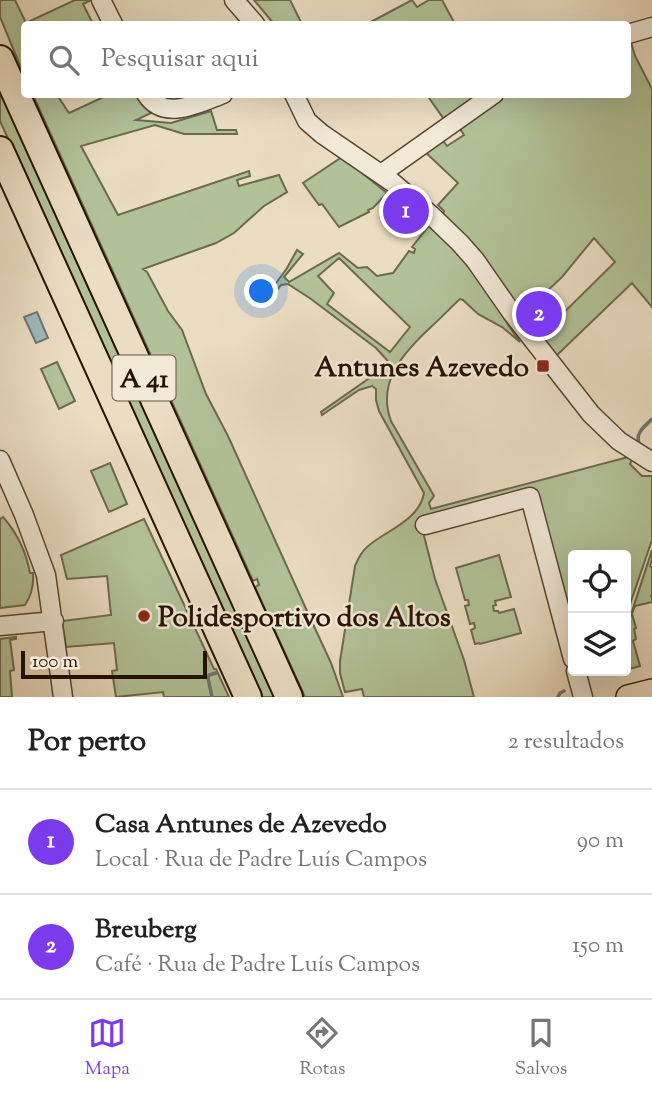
<!DOCTYPE html>
<html lang="pt">
<head>
<meta charset="utf-8">
<style>
  :root { --surface:#fff; --page:#f6f6f6; --text:#222; --muted:#767676; --line:#e0e0e0; --accent:#7c3aed }
  body { margin:0; font-family:"Sorts Mill Goudy",serif; background:var(--page); color:var(--text) }
  .controls { position:absolute; right:21px; bottom:21px; display:grid; overflow:hidden; border-radius:7px; box-shadow:0 7px 28px #0002 }
  .controls button { width:63px; height:63px; display:grid; place-items:center; padding:0; border:0; border-bottom:2px solid var(--line); background:var(--surface); color:var(--text); font:35px sans-serif }
  .scale { position:absolute; left:21px; bottom:18px; width:186px; box-sizing:border-box; padding-left:7px; border:4px solid #261302; border-top:0; font-size:19px; line-height:24px; white-space:nowrap; color:#261302; -webkit-text-stroke:5px #f2e9d7; paint-order:stroke }
  .you { position:absolute; left:262px; top:292px; width:24px; height:24px; margin:-18px; border:5px solid #fff; border-radius:50%; background:#1a73e8; box-shadow:0 0 0 10px #1a73e833 }
  .badge { display:grid; place-items:center; width:46px; height:46px; border-radius:50%; background:var(--accent); color:#fff; font-size:23px; font-weight:700 }
  .pin { position:absolute; translate:-50% -50%; border:4px solid #fff; box-shadow:0 2px 7px #0006 }
  .list { margin:0; padding:0; list-style:none }
  h2 { display:flex; justify-content:space-between; align-items:center; height:91px; margin:0; padding:0 28px; font-size:30px }
  h2 small { font-size:23px; font-weight:400; color:var(--muted) }
  .list li { display:grid; grid-template-columns:46px 1fr auto; gap:21px; align-items:center; box-sizing:border-box; height:105px; padding:0 28px; border-top:2px solid var(--line) }
  .list b { display:block; font-size:26px; white-space:nowrap }
  .list p { margin:0; font-size:23px; white-space:nowrap; color:var(--muted) }
  .list em { font-size:23px; font-style:normal; color:var(--muted) }
  .icon { flex:none; width:38px; height:38px; fill:none; stroke:currentColor; stroke-width:2; stroke-linecap:round; stroke-linejoin:round }
  .map { position:relative; flex:none; width:652px; height:697px; overflow:hidden }
  .search { position:absolute; background:var(--surface); box-shadow:0 7px 28px #0002; left:21px; right:21px; top:21px; height:77px; display:flex; align-items:center; gap:18px; box-sizing:border-box; padding:0 24px; border-radius:7px; color:var(--muted); font-size:26px }
  .sheet { height:301px; background:var(--surface) }
  nav { display:flex; justify-content:space-around; align-items:center; box-sizing:border-box; height:98px; border-top:2px solid var(--line); background:var(--surface); font-size:19px; color:var(--muted) }
  nav a { display:grid; justify-items:center; gap:4px }
  nav .on { color:var(--accent) }
  .map>svg:first-child { display:block }
  .green { fill:#b2c298; stroke:#6c6a4d; stroke-width:2; fill-rule:evenodd }
  .water { fill:#9db9be; stroke:#6d7773; stroke-width:2 }
  .lines { fill:none; stroke-linecap:round; stroke-linejoin:round }
  .stream { stroke:#6d7773; stroke-width:3.5 }
  .minor-casing { stroke:#574632; stroke-width:21 }
  .major-casing { stroke:#261302; stroke-width:26 }
  .highway-casing { stroke:#261302; stroke-width:30 }
  .minor { stroke:#f2e9d7; stroke-width:18 }
  .major { stroke:#ebddc2; stroke-width:23 }
  .highway { stroke:#ebddc2; stroke-width:26 }
  .poi-dot { fill:#8f2418; stroke:#f2e9d7; stroke-width:2.5 }
  .labels { text-anchor:middle; stroke-width:5; stroke-linejoin:round; paint-order:stroke }
  .shield { fill:#f2e9d7; stroke:#635342; stroke-width:2 }
  .shield-label { font-size:26px; font-weight:bold; fill:#261302 }
  .poi-label { font-size:28px; font-weight:bold; fill:#261302; stroke:#f2e9d7; text-anchor:end }
</style>
</head>
<body>
<div class="map">
<svg width="652" height="697" viewBox="0 0 652 697">
  <rect width="100%" height="100%" fill="#ebddc2"/>
  <filter id="stains"><feTurbulence type="fractalNoise" baseFrequency=".00286" numOctaves="4"/><feColorMatrix values="0 0 0 0 .2 0 0 0 0 .09 0 0 0 0 .02 0 0 0 .5 -.17"/></filter>
  <radialGradient id="worn" r=".72"><stop offset=".6" stop-color="#630" stop-opacity="0"/><stop offset="1" stop-color="#630" stop-opacity=".3"/></radialGradient>
  <path class="green" d="M 0,0 L 15,0 L 26,23 L 75,0 L 91,0 L 83,4 L 93,24 L 24,24 L 24,75 L 0,17 Z
    M 254,0 L 290,0 L 300,20 L 301,24 L 274,24 Z
    M 412,0 L 417,7 L 429,0 L 442,0 L 455,24 L 404,24 L 401,22 L 395,24 L 367,24 Z
    M 630,39 L 635,56 L 652,89 L 652,307 L 632,283 L 555,357 L 539,337 L 615,262 L 594,238 L 562,277 L 544,294 L 517,309 L 443,217 L 444,211 L 438,205 L 458,183 L 423,150 L 441,138 L 447,146 L 464,135 L 458,126 L 504,95 L 628,94 L 628,40 Z
    M 0,87 L 276,697 L 261,697 L 238,648 L 0,121 Z
    M 33,95 L 57,95 L 69,113 L 108,95 L 137,95 L 144,106 L 151,113 L 136,120 L 171,123 L 211,111 L 217,130 L 236,130 L 237,134 L 184,134 L 155,125 L 81,146 L 118,215 L 249,171 L 250,176 L 237,180 L 239,186 L 279,175 L 287,192 L 264,206 L 234,233 L 216,243 L 143,269 L 147,272 L 168,311 L 182,330 L 206,394 L 228,436 L 307,611 L 331,663 L 343,697 L 305,697 L 255,587 L 259,585 L 257,579 L 253,581 Z
    M 427,95 L 484,95 L 446,122 Z
    M 342,157 L 387,193 L 373,208 L 368,210 L 369,212 L 339,227 L 322,204 L 319,205 L 303,183 Z
    M 431,223 L 478,274 L 509,326 L 520,342 L 502,327 L 478,314 L 463,300 L 460,299 C 451,307 442,317 432,326 C 405,351 376,381 391,421 L 434,496 L 429,503 L 431,509 L 628,457 L 632,460 L 630,464 L 642,476 L 652,476 L 652,540 L 626,616 L 626,555 L 573,555 L 573,626 L 537,490 L 420,520 L 435,579 L 464,660 L 474,697 L 364,697 L 362,689 L 345,692 L 340,673 L 340,661 L 355,566 C 358,559 361,552 367,547 C 386,530 419,521 424,493 L 379,411 L 376,400 L 376,389 L 372,386 L 359,390 L 322,415 L 321,412 L 381,370 L 388,363 L 387,360 L 376,348 L 311,299 L 288,284 L 281,285 L 264,306 L 261,304 L 287,268 L 297,250 L 303,254 L 284,277 L 289,282 L 339,253 L 358,268 L 367,267 L 377,276 L 393,273 L 409,251 L 414,253 L 415,249 L 412,247 ZM 339,258 L 410,327 L 390,352 L 327,304 L 334,293 L 318,276 Z
    M 57,362 L 75,401 L 59,409 L 41,369 Z
    M 110,463 L 127,504 L 109,512 L 91,471 Z
    M 3,517 C 18,534 26,551 30,573 L 33,573 C 34,585 31,596 25,605 L 0,608 L 0,519 Z
    M 144,519 L 214,669 L 216,669 L 229,697 L 164,697 L 163,692 L 116,697 L 112,671 L 117,670 L 114,643 L 66,647 L 62,621 L 111,615 L 107,576 L 67,579 L 61,555 Z
    M 652,550 L 652,560 L 650,566 L 652,568 L 652,594 L 651,596 L 652,597 L 652,602 L 635,606 L 632,614 L 636,628 L 634,629 L 636,639 L 633,641 L 640,666 L 626,670 L 626,630 Z
    M 499,555 L 511,597 L 495,601 L 496,605 L 493,606 L 494,611 L 498,611 L 499,613 L 514,609 L 521,633 L 480,644 L 479,643 L 475,644 L 471,630 L 475,628 L 474,623 L 470,624 L 465,606 L 469,605 L 468,600 L 465,600 L 456,568 Z
    M 16,637 L 16,639 L 10,640 L 14,670 L 10,671 L 12,697 L 0,697 L 0,639 Z"/>
  <path class="water" d="M 37,312 L 48,338 L 36,343 L 24,317 Z"/>
  <g class="lines">
    <path class="stream" d="M 639,443 C 635,433 645,426 652,419
      M 212,697 L 208,678 L 209,675 L 216,673
      M 558,697 L 560,693 L 564,691"/>
    <g class="minor-casing">
      <path id="minor" d="M 101,0 L 113,24
        M 234,0 L 255,24
        M 628,34 L 652,27
        M 146,94 C 164,122 199,103 223,94
        M 294,94 L 307,121 L 322,134 L 392,182 L 431,215 L 460,243 L 475,260 L 512,313 L 591,414 L 619,441 L 652,462
        M 381,174 L 494,94
        M 0,460 L 24,515 L 46,575 L 63,697
        M 425,525 L 530,497 L 573,659
        M 0,626 L 54,621
        M 576,671 L 583,697"/>
    </g>
    <g class="major-casing">
      <path id="major" d="M 628,697 L 652,691"/>
    </g>
    <g class="highway-casing">
      <path id="highway" d="M 0,59 L 289,697
        M 0,150 L 248,697"/>
    </g>
    <use href="#minor" class="minor"/>
    <use href="#major" class="major"/>
    <use href="#highway" class="highway"/>
  </g>
  <g class="poi-dot">
    <rect x="536" y="359" width="14" height="14" rx="3.5"/>
    <circle cx="144" cy="616" r="7"/>
  </g>
  <g class="labels">
    <rect class="shield" x="112.5" y="355.5" width="63" height="45" rx="5"/>
    <g class="shield-label">
      <text x="144" y="387">A 41</text>
    </g>
    <g class="poi-label">
      <text x="529" y="376">Antunes Azevedo</text>
      <text x="158" y="626" text-anchor="start">Polidesportivo dos Altos</text>
    </g>
  </g>
  <rect width="100%" height="100%" filter="url(#stains)"/>
  <rect width="100%" height="100%" fill="url(#worn)"/>
</svg>
<div class="controls">
<button><svg class="icon" aria-label="locate" viewBox="0 0 24 24"><circle cx="12" cy="12" r="6"/><path d="M12 2v4M12 18v4M2 12h4M18 12h4"/></svg></button>
<button><svg class="icon" aria-label="layers" viewBox="0 0 24 24"><path d="M12 4l9 5-9 5-9-5zM3 14l9 5 9-5"/></svg></button>
</div>
<div class="scale">100 m</div>
<div class="you"></div>
<div class="pin badge" style="left:406px;top:211px">1</div>
<div class="pin badge" style="left:539px;top:314px">2</div>
<div class="search"><svg class="icon" aria-label="search" viewBox="0 0 24 24"><circle cx="10" cy="10" r="6"/><path d="M15 15l6 6"/></svg>Pesquisar aqui</div>
</div>
<section class="sheet">
<h2>Por perto<small>2 resultados</small></h2>
<ul class="list">
<li><span class="badge">1</span><div><b>Casa Antunes de Azevedo</b><p>Local · Rua de Padre Luís Campos</p></div><em>90 m</em></li>
<li><span class="badge">2</span><div><b>Breuberg</b><p>Café · Rua de Padre Luís Campos</p></div><em>150 m</em></li>
</ul>
</section>
<nav>
<a class="on"><svg class="icon" aria-label="map" viewBox="0 0 24 24"><path d="M3 6l6-2 6 2 6-2v14l-6 2-6-2-6 2zM9 4v14M15 6v14"/></svg>Mapa</a>
<a><svg class="icon" aria-label="directions" viewBox="0 0 24 24"><path d="M12 3l9 9-9 9-9-9zM9 14v-3h6M13 9l2 2-2 2"/></svg>Rotas</a>
<a><svg class="icon" aria-label="saved" viewBox="0 0 24 24"><path d="M7 4h10v16l-5-4-5 4z"/></svg>Salvos</a>
</nav>
</body>
</html>
